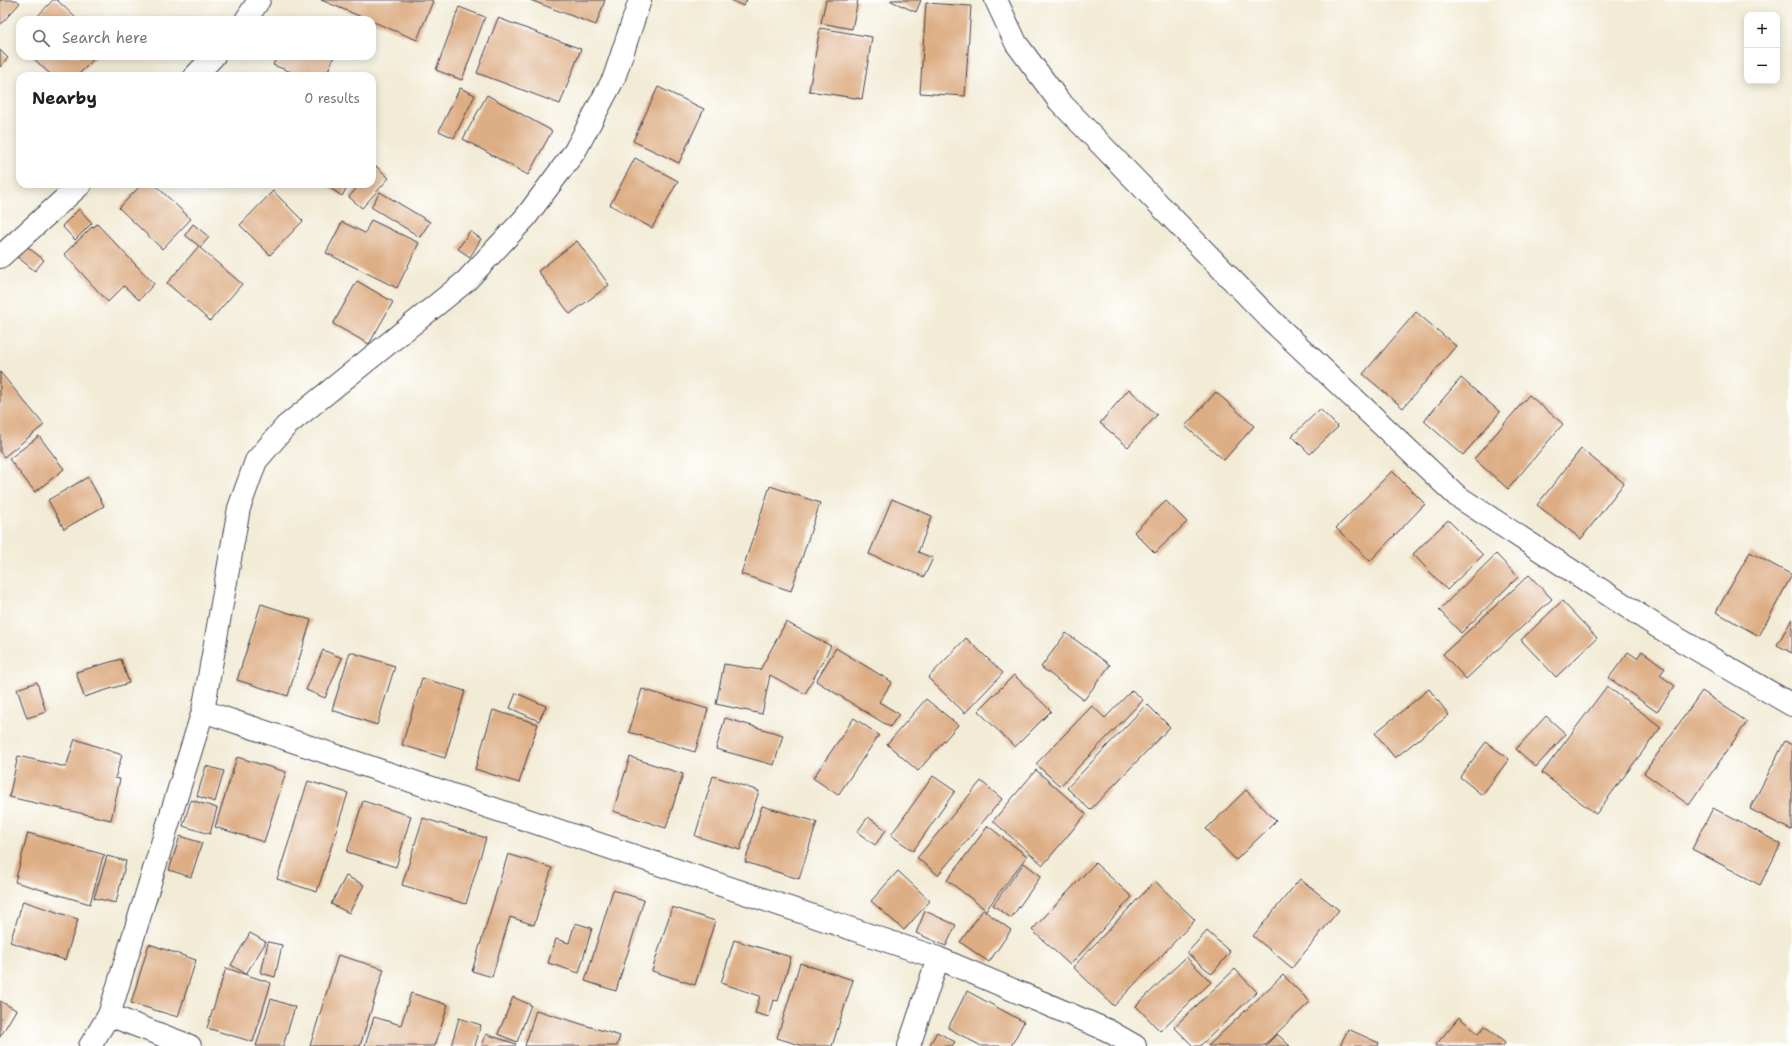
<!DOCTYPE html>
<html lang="en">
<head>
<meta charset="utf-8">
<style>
  :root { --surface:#fff; --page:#f6f6f6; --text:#202124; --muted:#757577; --line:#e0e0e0 }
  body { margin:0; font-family:"Shantell Sans",sans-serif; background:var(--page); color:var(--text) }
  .controls { position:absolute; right:12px; top:12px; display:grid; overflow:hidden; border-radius:8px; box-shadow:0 2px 10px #0003 }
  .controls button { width:36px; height:36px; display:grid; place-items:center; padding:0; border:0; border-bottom:1px solid var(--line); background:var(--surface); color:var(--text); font:20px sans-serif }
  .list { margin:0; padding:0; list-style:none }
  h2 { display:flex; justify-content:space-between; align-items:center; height:52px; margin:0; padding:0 16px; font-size:17px }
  h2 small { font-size:13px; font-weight:400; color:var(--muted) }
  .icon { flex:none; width:22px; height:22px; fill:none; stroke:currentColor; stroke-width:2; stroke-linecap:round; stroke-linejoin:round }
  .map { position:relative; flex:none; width:1792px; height:1046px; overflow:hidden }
  .search { position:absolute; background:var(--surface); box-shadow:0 2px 10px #0003; left:16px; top:16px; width:360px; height:44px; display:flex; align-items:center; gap:10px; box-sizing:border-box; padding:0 14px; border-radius:12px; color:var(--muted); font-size:15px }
  .panel { position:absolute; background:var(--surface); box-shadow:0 2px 10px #0003; left:16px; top:72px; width:360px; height:116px; border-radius:12px }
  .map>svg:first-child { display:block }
  .building { fill:#ddad84 }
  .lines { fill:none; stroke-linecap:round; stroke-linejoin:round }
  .street-casing { stroke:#414052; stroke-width:24 }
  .street { stroke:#fff; stroke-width:22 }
</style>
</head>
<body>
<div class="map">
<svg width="1792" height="1046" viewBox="0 0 1792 1046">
  <rect width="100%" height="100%" fill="#fff"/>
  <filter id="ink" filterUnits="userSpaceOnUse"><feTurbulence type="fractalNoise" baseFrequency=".025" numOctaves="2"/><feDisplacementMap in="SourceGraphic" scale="8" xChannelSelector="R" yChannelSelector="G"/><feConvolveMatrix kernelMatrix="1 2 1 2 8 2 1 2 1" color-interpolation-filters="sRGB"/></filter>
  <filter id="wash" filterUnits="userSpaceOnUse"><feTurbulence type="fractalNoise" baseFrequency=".012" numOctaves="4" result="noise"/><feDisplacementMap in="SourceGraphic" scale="16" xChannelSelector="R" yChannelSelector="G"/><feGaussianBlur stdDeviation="0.9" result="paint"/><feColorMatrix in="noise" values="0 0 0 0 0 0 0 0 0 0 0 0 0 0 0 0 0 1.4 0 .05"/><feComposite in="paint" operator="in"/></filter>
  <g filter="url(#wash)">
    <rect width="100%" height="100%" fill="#f2ebd5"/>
    <g id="blocks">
      <path class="building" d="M 0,0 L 16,0 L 20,3 L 0,25 Z
        M 53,0 L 57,0 L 78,20 L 34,20 Z
        M 321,0 L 430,0 L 433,1 L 417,40 Z
        M 530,0 L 605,0 L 596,25 Z
        M 731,0 L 747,0 L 743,6 Z
        M 826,0 L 858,0 L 852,29 L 821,23 Z
        M 891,0 L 921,0 L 916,12 L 891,1 Z
        M 926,3 L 971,6 L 965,96 L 920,93 Z
        M 459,7 L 485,17 L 462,80 L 436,70 Z
        M 498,18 L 581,49 L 560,104 L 477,73 Z
        M 820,28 L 872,37 L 862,99 L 809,91 Z
        M 0,50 L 8,58 L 0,67 Z
        M 31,56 L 97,56 L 77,76 L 52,76 Z
        M 277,56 L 334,56 L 326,76 L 302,76 L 273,65 Z
        M 658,87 L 704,109 L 679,163 L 633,141 Z
        M 460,88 L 475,95 L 454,138 L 439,131 Z
        M 487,95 L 552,131 L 528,175 L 463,139 Z
        M 635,158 L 678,181 L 652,228 L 610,205 Z
        M 376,166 L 389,178 L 362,208 L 349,197 L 360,184 L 372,184 L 372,171 Z
        M 142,184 L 154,184 L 191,219 L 162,249 L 119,208 Z
        M 324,184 L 349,184 L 342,196 Z
        M 273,191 L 303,221 L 270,255 L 240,225 Z
        M 380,192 L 430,222 L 420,237 L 371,207 Z
        M 79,209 L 92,223 L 75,240 L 62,226 Z
        M 371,220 L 419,243 L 397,288 L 326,253 L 342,222 L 365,233 Z
        M 97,224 L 154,284 L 139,300 L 124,286 L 108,302 L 64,254 L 93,226 L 94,227 Z
        M 193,224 L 209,237 L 200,248 L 242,284 L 210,321 L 167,283 L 199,246 L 185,235 Z
        M 470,231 L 481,239 L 470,257 L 458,249 Z
        M 577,241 L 609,285 L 570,314 L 538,271 Z
        M 24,244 L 44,260 L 35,271 L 16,256 Z
        M 357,281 L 393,302 L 369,344 L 333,324 Z
        M 1416,312 L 1456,346 L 1403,408 L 1363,374 Z
        M 0,372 L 44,425 L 4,457 L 0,452 Z
        M 1461,378 L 1500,412 L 1463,455 L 1424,421 Z
        M 1129,389 L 1157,415 L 1128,447 L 1100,423 Z
        M 1216,392 L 1254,426 L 1224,460 L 1185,426 Z
        M 1529,395 L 1563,424 L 1508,489 L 1474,459 Z
        M 1320,409 L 1338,427 L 1310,454 L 1292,436 Z
        M 39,436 L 64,469 L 35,492 L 9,459 Z
        M 1581,449 L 1624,483 L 1581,539 L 1537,505 Z
        M 1392,471 L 1425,504 L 1370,561 L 1336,528 Z
        M 88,477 L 104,506 L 64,529 L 48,500 Z
        M 770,486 L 820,503 L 791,591 L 741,574 Z
        M 892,499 L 932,516 L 918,552 L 933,558 L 924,577 L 869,554 Z
        M 1166,501 L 1187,522 L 1155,553 L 1134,532 Z
        M 1448,520 L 1483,555 L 1447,590 L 1413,554 Z
        M 1750,552 L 1792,575 L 1759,636 L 1716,612 Z
        M 1496,554 L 1518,577 L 1461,633 L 1439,610 Z
        M 1529,575 L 1552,599 L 1466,679 L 1443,654 Z
        M 1562,601 L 1597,638 L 1556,677 L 1521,640 Z
        M 261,604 L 311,620 L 288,696 L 237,680 Z
        M 1792,619 L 1792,653 L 1777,645 Z
        M 786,622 L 831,646 L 805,694 L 770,675 L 762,714 L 716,704 L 724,664 L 760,670 Z
        M 1066,633 L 1110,665 L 1084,700 L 1041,667 Z
        M 966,638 L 1003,673 L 965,713 L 928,678 Z
        M 836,648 L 892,682 L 879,702 L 899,714 L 890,727 L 816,681 Z
        M 323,650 L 342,658 L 325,698 L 306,690 Z
        M 1642,651 L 1665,668 L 1660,675 L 1675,686 L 1657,712 L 1609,678 L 1628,652 L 1637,658 Z
        M 350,652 L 395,666 L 377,725 L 332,710 Z
        M 121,659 L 129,683 L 84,697 L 76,672 Z
        M 1014,675 L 1051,711 L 1015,747 L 978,711 Z
        M 422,678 L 465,691 L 445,758 L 402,745 Z
        M 37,682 L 46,712 L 27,718 L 17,689 Z
        M 1607,686 L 1661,727 L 1596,814 L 1542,773 Z
        M 642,689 L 708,709 L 695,752 L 629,732 Z
        M 1429,689 L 1449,715 L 1395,758 L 1375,733 Z
        M 1132,690 L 1143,700 L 1060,786 L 1036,764 L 1092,706 L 1105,718 Z
        M 1702,691 L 1747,722 L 1689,805 L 1644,773 Z
        M 516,693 L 546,706 L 539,721 L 510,708 Z
        M 926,699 L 958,725 L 918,771 L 887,744 Z
        M 1147,704 L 1170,727 L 1090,810 L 1067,788 Z
        M 493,710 L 538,724 L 519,783 L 475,769 Z
        M 1546,716 L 1566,734 L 1536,767 L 1516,749 Z
        M 725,718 L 783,735 L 774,765 L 716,749 Z
        M 854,718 L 879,735 L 838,795 L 813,778 Z
        M 75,739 L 122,755 L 115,778 L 120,779 L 111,820 L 9,797 L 18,756 L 66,767 Z
        M 1785,741 L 1792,745 L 1792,828 L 1791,830 L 1750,809 Z
        M 1486,742 L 1509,759 L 1482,795 L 1460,777 Z
        M 237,757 L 286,772 L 264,842 L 215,827 Z
        M 630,757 L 683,774 L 666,828 L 613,811 Z
        M 206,766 L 224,771 L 215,802 L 197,796 Z
        M 1036,770 L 1086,814 L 1043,865 L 993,821 Z
        M 713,776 L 759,791 L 740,850 L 695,836 Z
        M 933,776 L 955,791 L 913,851 L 891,835 Z
        M 308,781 L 348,793 L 317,892 L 277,879 Z
        M 981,781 L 1002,799 L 938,875 L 917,858 Z
        M 1246,790 L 1276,821 L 1236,860 L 1206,829 Z
        M 191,800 L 217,808 L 210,834 L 183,826 Z
        M 363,801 L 411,816 L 396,867 L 347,852 Z
        M 762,806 L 817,822 L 799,879 L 745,862 Z
        M 1713,808 L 1781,844 L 1760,885 L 1692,849 Z
        M 868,817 L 886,830 L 875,845 L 857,832 Z
        M 423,818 L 486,838 L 466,904 L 402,885 Z
        M 988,826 L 1027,856 L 986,910 L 947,880 Z
        M 28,833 L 105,855 L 103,857 L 90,904 L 15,882 Z
        M 180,836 L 202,843 L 191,877 L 169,870 Z
        M 508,854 L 552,868 L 534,925 L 510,917 L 492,977 L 472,971 Z
        M 107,856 L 126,861 L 116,903 L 94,898 Z
        M 1024,863 L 1041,876 L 1011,918 L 993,905 Z
        M 1095,863 L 1132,897 L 1070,965 L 1032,930 Z
        M 898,871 L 930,901 L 904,930 L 871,901 Z
        M 346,876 L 364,885 L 349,913 L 331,904 Z
        M 1300,879 L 1339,910 L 1292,968 L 1253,936 Z
        M 1155,881 L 1195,920 L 1114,1006 L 1073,967 Z
        M 613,890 L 644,900 L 616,991 L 585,981 Z
        M 23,901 L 78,919 L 65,960 L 10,942 Z
        M 672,907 L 715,921 L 695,985 L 652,971 Z
        M 983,910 L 1011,930 L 989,962 L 960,942 Z
        M 925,911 L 956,925 L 946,946 L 916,933 Z
        M 575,923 L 592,928 L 579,973 L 548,963 L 556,939 L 569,943 Z
        M 1207,931 L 1230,952 L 1212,974 L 1187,953 Z
        M 250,933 L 266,942 L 246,974 L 231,965 Z
        M 734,940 L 791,957 L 778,1001 L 774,1000 L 769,1017 L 755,1013 L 760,996 L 721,983 Z
        M 268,942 L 282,945 L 275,977 L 261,973 Z
        M 149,944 L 196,960 L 178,1017 L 131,1003 Z
        M 338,955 L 384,969 L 360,1046 L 310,1046 Z
        M 1186,957 L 1211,982 L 1160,1031 L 1136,1006 Z
        M 800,963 L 853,980 L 832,1046 L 803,1046 L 777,1038 Z
        M 226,968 L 271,983 L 253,1042 L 207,1028 Z
        M 1235,969 L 1257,992 L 1200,1046 L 1193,1046 L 1174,1027 Z
        M 1283,975 L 1310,1002 L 1263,1046 L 1208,1046 Z
        M 967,991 L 1024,1022 L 1011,1046 L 981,1046 L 948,1028 Z
        M 411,993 L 448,1005 L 435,1046 L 365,1046 L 374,1017 L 401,1025 Z
        M 513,997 L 531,1005 L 517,1042 L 498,1034 Z
        M 271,999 L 295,1007 L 283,1046 L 256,1046 Z
        M 0,1001 L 16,1010 L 0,1037 Z
        M 536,1010 L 620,1036 L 617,1046 L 525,1046 Z
        M 1459,1017 L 1478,1034 L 1485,1026 L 1505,1043 L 1503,1046 L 1435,1046 Z
        M 459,1018 L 481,1025 L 475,1046 L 451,1046 Z
        M 1348,1029 L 1379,1043 L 1378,1046 L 1340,1046 Z
        M 937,1032 L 955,1042 L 952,1046 L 929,1046 Z
        M 486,1034 L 516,1044 L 515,1046 L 482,1046 Z
        M 1277,1034 L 1290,1046 L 1265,1046 Z"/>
    </g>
  </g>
  <g filter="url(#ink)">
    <use href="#blocks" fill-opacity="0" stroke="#414052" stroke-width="1"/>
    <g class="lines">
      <g class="street-casing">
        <path id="street" d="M 996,0 L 1016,43 L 1059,101 L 1270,319 L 1457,496 L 1658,627 L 1792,705
          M 246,20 L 259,0
          M 195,76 L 214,56
          M 0,257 L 81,184
          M 203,711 L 938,958 L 1107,1030 L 1135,1046
          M 109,1015 L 190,1046
          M 90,1046 L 109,1015 L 203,711 L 239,508 L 256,461 L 286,426 L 466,281 L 525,218 L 575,151 L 614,78 L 640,0
          M 909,1046 L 938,958"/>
      </g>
      <use href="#street" class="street"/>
    </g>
  </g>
</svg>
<div class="controls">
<button>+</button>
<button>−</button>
</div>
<div class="search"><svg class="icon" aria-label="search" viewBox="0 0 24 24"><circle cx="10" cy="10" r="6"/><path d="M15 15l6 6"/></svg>Search here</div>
<section class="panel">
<h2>Nearby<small>0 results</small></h2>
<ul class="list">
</ul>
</section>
</div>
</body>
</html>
